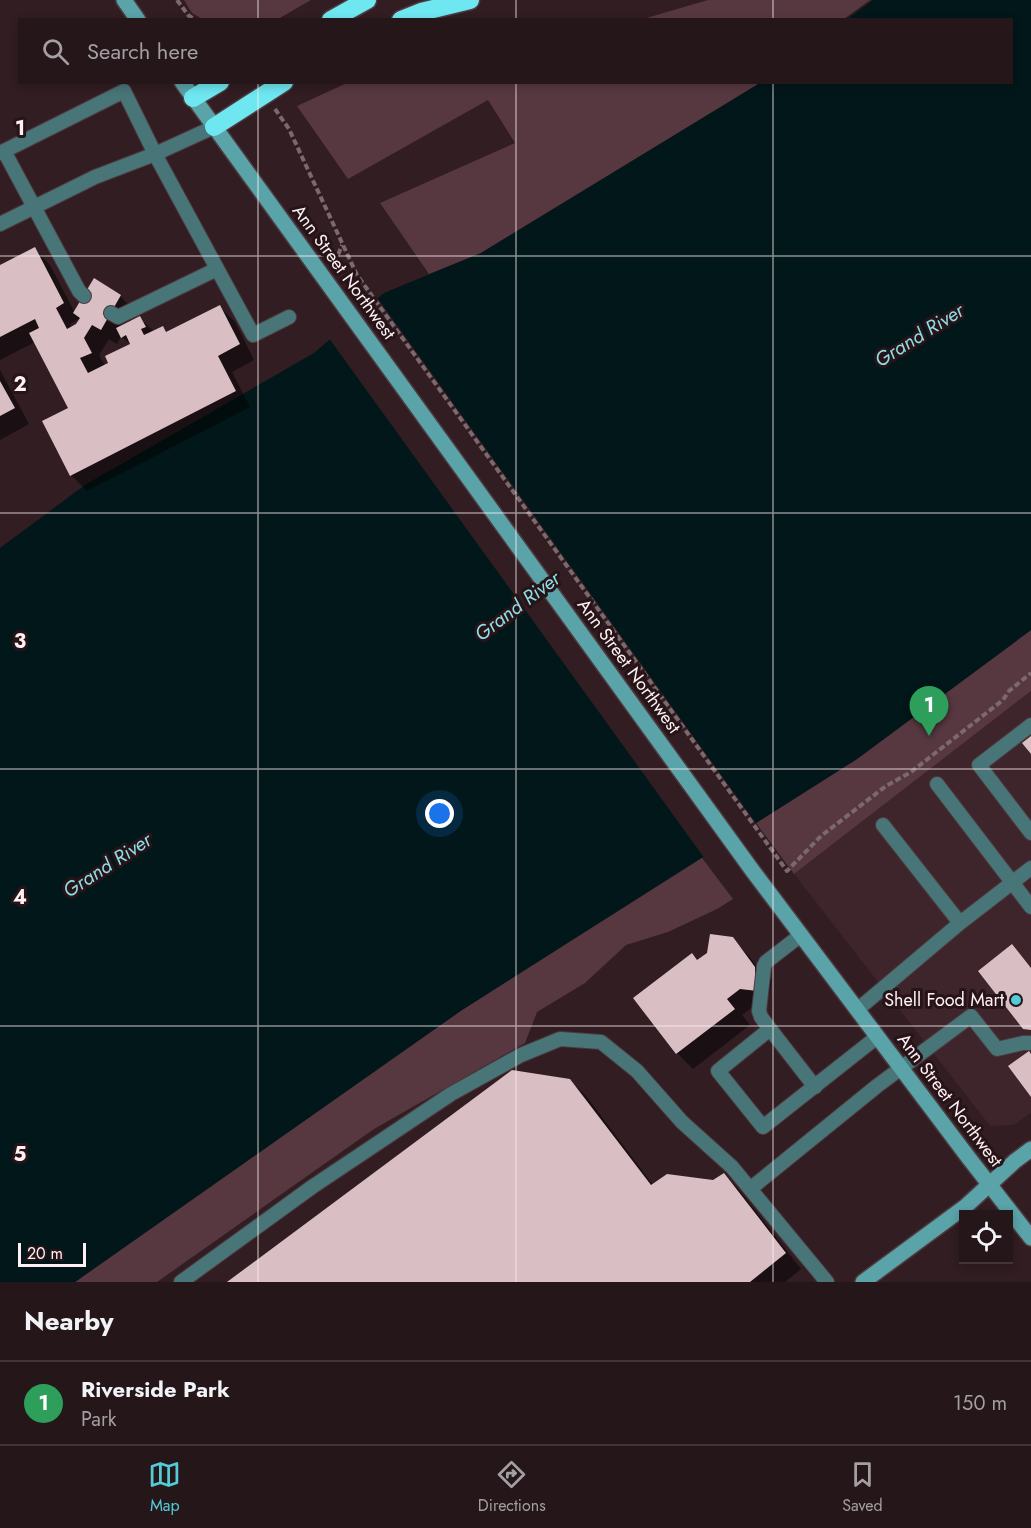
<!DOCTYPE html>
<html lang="en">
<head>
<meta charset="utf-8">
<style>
  :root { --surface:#25161a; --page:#312327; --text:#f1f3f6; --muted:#a39fa2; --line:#423539; --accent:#52ccd6 }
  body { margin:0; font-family:Jost,sans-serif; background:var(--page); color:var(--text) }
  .controls { position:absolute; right:18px; bottom:18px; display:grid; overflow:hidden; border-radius:0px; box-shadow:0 3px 9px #0003 }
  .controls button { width:54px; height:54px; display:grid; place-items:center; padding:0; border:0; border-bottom:2px solid var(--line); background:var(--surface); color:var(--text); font:30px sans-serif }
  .scale { position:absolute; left:18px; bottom:15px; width:68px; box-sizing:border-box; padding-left:6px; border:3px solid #fef0f3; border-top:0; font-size:16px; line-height:21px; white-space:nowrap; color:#fef0f3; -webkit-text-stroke:4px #261419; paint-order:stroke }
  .you { position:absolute; left:440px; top:814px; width:21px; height:21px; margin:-15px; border:4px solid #fff; border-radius:50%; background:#1a73e8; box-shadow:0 0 0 9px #1a73e833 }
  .badge { display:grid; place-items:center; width:39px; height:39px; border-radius:50%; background:var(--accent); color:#fff; font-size:20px; font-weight:700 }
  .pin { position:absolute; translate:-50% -50px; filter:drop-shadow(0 2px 3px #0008) }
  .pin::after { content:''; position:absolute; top:32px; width:21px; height:18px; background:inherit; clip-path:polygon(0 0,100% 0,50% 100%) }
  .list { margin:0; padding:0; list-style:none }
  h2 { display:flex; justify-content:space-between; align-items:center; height:78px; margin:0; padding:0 24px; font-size:26px }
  h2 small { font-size:20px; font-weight:400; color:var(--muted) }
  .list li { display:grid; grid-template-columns:39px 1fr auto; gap:18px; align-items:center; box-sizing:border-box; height:84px; padding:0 24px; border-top:2px solid var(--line) }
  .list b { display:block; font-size:22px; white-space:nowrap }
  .list p { margin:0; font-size:20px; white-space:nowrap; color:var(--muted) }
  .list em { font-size:20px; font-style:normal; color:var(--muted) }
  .icon { flex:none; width:33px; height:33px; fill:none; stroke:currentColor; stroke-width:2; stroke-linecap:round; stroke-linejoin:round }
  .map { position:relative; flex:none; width:1031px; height:1282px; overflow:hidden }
  .search { position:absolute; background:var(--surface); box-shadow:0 3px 9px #0003; left:18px; right:18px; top:18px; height:66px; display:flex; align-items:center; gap:15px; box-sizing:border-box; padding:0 21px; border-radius:0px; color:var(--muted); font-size:22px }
  .sheet { height:162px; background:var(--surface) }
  nav { display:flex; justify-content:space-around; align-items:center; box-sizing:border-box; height:84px; border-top:2px solid var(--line); background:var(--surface); font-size:16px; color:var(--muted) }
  nav a { display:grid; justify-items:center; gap:3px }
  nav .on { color:var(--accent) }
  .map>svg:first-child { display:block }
  .built { fill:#3e242b }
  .green { fill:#573840 }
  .water { fill:#021719 }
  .pier { fill:#311d22 }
  .shadow { fill:#0007; fill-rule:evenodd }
  .building { fill:#d9bec4 }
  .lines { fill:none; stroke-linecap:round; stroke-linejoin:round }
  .service-casing { stroke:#4e3b3f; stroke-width:16 }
  .secondary-casing { stroke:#4e3b3f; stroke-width:18 }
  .motorway-casing { stroke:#4e3b3f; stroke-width:21 }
  .path { stroke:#7b696d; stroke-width:4; stroke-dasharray:6 3; stroke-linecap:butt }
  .service { stroke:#487578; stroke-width:14 }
  .secondary { stroke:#59a3a9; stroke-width:15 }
  .motorway { stroke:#6ee7f1; stroke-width:18 }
  .grid { fill:none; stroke:#fef0f3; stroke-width:1.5; stroke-opacity:0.55 }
  .poi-dot { fill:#52ccd6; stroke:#261419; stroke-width:2 }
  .labels { text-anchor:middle; stroke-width:6; stroke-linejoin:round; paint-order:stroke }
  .street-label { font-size:18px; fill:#fef0f3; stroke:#261419 }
  .poi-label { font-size:18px; fill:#fef0f3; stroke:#261419; text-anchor:end }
  .water-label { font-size:20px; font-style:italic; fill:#8ddee5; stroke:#261419 }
  .grid-label { font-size:20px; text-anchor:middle; font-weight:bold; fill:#fef0f3; stroke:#261419; stroke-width:6; stroke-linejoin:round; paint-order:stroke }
</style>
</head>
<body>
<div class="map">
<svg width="1031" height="1282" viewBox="0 0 1031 1282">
  <rect width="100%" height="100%" fill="#311d22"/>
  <path class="built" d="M 1031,691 L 1031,1113 L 1014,1125 L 990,1126 L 794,874 Z"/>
  <path class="green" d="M 184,0 L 311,0 L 278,19 L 204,20 L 192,13 Z
    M 708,0 L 870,0 L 844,19 L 643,19 Z
    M 349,82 L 760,83 L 481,253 L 429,274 L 380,203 L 515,143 L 488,100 L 348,179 L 297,106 Z
    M 1031,630 L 1031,691 L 794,874 L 756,823 L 857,759 Z
    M 702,858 L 733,899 L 717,909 L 668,932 L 626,945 L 585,983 L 537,1012 L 525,1043 L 374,1129 L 157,1282 L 75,1282 L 462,1010 Z"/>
  <path class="water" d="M 873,0 L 1031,0 L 1031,630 L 857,759 L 462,1010 L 75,1282 L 0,1282 L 0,548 L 85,485 L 314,353 L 384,293 L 481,253 L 760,83 L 1012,82 L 1012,20 L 847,19 Z"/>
  <path class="pier" d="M 376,296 L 758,826 L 705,859 L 328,337 Z"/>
  <path class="shadow" d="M 34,249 L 50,265 L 75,313 L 95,281 L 120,296 L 136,312 L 129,324 L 140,318 L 154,332 L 163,328 L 168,333 L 220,307 L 235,322 L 254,360 L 232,372 L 250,407 L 87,491 L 71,475 L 44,422 L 70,409 L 35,342 L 0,360 L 0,267 ZM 82,317 L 77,325 L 72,328 L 70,324 ZM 121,336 L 131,345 L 105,366 L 99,355 L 109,339 L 117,344 Z
    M 0,370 L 29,424 L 0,440 Z
    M 732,939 L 748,955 L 764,976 L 768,976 L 772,980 L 767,1006 L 756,1004 L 742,1015 L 750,1025 L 693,1069 L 677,1053 L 635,998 L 698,961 Z
    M 570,1080 L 586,1096 L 653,1185 L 714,1182 L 724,1175 L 739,1190 L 801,1269 L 785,1282 L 229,1282 Z"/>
  <path class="building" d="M 35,247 L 64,303 L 56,308 L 67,329 L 76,324 L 80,318 L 73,313 L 94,278 L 121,295 L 101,330 L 92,325 L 84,338 L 92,353 L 80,358 L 88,373 L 108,363 L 105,356 L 130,344 L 126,335 L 121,338 L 116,328 L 140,316 L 146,327 L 141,329 L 144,335 L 163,326 L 166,332 L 220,305 L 240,344 L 218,356 L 236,391 L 70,476 L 42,421 L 68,408 L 29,333 L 39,328 L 35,319 L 0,337 L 0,265 Z
    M 0,381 L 15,408 L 0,416 Z
    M 1031,736 L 1031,754 L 1022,743 Z
    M 710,934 L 733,937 L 755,967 L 755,973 L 769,975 L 767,992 L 740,989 L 727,999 L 735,1009 L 676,1054 L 633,998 L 692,953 L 697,960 L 707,953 Z
    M 1012,944 L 1031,968 L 1031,1030 L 1023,1029 L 978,971 Z
    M 1029,1051 L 1031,1054 L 1031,1097 L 1008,1066 Z
    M 512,1070 L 570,1079 L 651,1185 L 667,1174 L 713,1180 L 724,1173 L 786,1253 L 750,1282 L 227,1282 Z"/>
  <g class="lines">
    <g class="service-casing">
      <path id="service" d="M 4,151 L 79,291 L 84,296
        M 0,153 L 124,91 L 155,154 L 253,335 L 289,317
        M 0,224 L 95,177 L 155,154 L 214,127
        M 111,313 L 118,317 L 217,269
        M 1031,725 L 979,765 L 1031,833
        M 937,784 L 1031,907
        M 883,825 L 960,923
        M 801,935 L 766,962 L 764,966 L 759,1011 L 761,1017 L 770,1029 L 815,1087
        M 857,1010 L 960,923 L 1031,868
        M 770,1029 L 718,1071 L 763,1127 L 877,1037
        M 750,1189 L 877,1086 L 971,1016 L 997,1049 L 1023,1043 L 1031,1043
        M 181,1282 L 312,1187 L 451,1094 L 521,1055 L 560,1039 L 601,1042 L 637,1071 L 682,1122 L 732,1167 L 827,1282"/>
    </g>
    <g class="secondary-casing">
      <path id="secondary" d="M 124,0 L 138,20
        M 182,82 L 752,870 L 968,1157 L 1031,1238
        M 863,1282 L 966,1206 L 1015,1161 L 1031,1149"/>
    </g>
    <g class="motorway-casing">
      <path id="motorway" d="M 331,20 L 367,0
        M 401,20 L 421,12 L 470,0
        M 193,98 L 220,82
        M 214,127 L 284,82"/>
    </g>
    <path class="path" d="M 177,0 L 188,15 L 195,20
      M 275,109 L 289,129 L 357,275 L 787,871 L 821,836 L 886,786 L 911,772 L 1003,700 L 1009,691 L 1031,673
      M 335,263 L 342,245"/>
    <use href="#service" class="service"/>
    <use href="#secondary" class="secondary"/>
    <use href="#motorway" class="motorway"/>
  </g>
  <path class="grid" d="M 258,0 L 258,20M 516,0 L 516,20M 773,0 L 773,20M 258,82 L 258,1282M 516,82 L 516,1282M 773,82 L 773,1282M 0,256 L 1031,256M 0,513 L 1031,513M 0,769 L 1031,769M 0,1026 L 1031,1026"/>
  <circle class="poi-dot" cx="1016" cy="1000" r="6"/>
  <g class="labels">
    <g class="street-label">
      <text transform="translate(344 272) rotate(54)" y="6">Ann Street Northwest</text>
      <text transform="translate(629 666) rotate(54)" y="6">Ann Street Northwest</text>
      <text transform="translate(950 1100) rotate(53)" y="6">Ann Street Northwest</text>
    </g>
    <g class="poi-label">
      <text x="1004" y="1006">Shell Food Mart</text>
    </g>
    <g class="water-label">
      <text transform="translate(919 335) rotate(-32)" y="7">Grand River</text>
      <text transform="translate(517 606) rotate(-37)" y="7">Grand River</text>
      <text transform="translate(107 865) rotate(-33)" y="7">Grand River</text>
    </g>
  </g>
  <g class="grid-label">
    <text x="20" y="135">1</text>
    <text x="20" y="391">2</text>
    <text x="20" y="648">3</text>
    <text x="20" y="904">4</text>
    <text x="20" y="1161">5</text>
  </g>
</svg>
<div class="controls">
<button><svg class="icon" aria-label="locate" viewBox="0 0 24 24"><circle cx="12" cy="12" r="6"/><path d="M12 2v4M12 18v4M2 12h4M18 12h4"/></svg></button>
</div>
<div class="scale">20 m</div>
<div class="you"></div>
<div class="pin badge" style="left:929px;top:736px;background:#2e9e5b">1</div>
<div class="search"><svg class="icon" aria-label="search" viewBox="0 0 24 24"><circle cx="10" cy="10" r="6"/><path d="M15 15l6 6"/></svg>Search here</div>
</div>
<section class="sheet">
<h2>Nearby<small></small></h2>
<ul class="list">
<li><span class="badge" style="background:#2e9e5b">1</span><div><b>Riverside Park</b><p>Park</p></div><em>150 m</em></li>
</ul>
</section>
<nav>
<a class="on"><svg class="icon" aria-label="map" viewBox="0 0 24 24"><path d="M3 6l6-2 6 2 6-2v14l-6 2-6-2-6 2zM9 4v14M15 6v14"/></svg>Map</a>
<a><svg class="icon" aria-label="directions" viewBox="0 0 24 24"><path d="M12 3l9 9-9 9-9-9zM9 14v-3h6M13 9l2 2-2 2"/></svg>Directions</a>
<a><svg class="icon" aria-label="saved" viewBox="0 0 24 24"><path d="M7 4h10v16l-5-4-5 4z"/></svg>Saved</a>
</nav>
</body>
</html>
